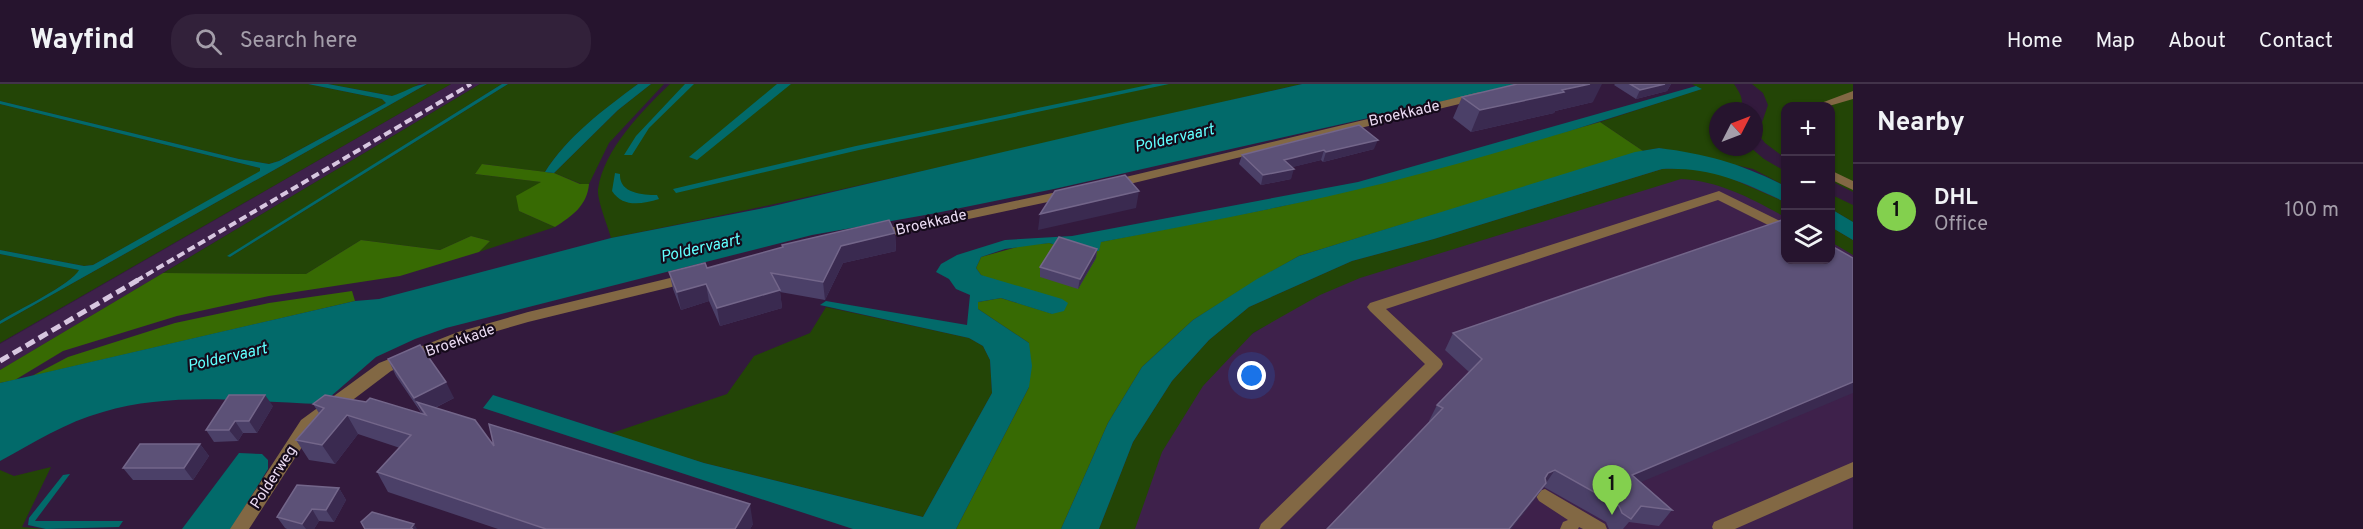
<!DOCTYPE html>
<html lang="en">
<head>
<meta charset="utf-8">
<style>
  :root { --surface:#26142e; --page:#32213a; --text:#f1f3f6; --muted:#a49eaa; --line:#42334a; --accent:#83d04e }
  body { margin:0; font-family:Overpass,sans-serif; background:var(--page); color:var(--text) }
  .controls { position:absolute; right:18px; top:18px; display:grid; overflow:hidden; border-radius:12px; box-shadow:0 2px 4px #0004 }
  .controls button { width:54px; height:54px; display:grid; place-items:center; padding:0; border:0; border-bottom:2px solid var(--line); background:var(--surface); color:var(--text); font:30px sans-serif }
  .compass { position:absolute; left:1709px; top:18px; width:54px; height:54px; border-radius:50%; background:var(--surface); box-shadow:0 2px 4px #0004; rotate:48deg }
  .you { position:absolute; left:1252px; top:292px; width:21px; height:21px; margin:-15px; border:4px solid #fff; border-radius:50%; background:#1a73e8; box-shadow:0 0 0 9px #1a73e833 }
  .badge { display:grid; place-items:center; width:39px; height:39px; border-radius:50%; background:var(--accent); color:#111; font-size:20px; font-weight:700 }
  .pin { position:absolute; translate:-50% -50px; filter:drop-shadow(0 2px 3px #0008) }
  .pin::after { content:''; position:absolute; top:32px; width:21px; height:18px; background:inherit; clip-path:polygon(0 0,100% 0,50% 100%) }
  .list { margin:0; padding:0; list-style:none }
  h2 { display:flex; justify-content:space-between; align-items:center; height:78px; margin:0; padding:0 24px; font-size:26px }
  h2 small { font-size:20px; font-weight:400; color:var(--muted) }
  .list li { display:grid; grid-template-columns:39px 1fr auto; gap:18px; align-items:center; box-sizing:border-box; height:96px; padding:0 24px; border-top:2px solid var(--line) }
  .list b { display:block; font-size:22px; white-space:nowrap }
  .list p { margin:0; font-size:20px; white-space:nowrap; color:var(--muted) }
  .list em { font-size:20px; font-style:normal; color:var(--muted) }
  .icon { flex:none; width:33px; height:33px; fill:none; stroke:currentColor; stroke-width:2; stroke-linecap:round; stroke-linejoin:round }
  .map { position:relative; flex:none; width:1853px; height:445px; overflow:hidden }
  header { display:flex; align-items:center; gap:36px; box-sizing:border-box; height:84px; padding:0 30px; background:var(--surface); border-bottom:2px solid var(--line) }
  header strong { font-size:28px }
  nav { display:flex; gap:33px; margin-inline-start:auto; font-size:21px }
  .search { width:420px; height:54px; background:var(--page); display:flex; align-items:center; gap:15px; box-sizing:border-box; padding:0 21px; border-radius:24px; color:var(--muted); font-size:22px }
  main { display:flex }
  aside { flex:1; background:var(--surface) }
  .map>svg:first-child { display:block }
  .built { fill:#3e214b }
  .green { fill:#234506 }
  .forest { fill:#376a03 }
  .water { fill:#026a6a }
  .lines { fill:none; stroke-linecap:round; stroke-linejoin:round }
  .minor { fill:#826844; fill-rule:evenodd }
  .rail-far1 { stroke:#d7c6e0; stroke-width:4; stroke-dasharray:8 4; stroke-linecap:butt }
  .rail { stroke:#d7c6e0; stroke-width:5; stroke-dasharray:10 5; stroke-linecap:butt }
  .wall { fill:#4b4068 }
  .shaded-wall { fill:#3a2a50 }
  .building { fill:#5c5177; stroke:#73668a; stroke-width:1.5 }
  .labels { text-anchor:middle; stroke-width:4.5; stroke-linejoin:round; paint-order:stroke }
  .street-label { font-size:15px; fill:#ecdcf4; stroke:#150a1a }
  .water-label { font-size:16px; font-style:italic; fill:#60fffe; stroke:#150a1a }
</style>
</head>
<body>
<header>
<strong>Wayfind</strong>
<div class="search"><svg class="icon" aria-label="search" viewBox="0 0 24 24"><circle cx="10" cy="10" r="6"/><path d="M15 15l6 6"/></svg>Search here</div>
<nav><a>Home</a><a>Map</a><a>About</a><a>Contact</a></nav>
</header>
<main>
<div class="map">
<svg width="1853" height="445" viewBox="0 0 1853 445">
  <rect width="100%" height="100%" fill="#331a3d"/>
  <path class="built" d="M 451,0 L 480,0 L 0,286 L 0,260 Z
    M 1697,64 L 1785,113 L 1786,176 L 1830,176 L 1831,138 L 1853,151 L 1853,445 L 1111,445 L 1218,272 L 1336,196 Z"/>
  <path class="green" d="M 0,0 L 308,0 L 382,15 L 386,19 L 279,77 L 269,80 L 239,75 L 0,17 Z
    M 328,0 L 419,0 L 402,10 L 392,12 Z
    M 427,0 L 451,0 L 0,259 L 0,240 Z
    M 480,0 L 502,0 L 228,172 L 230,173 L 508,0 L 638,0 C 605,25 567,53 545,88 L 483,80 L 475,90 L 542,98 L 519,127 L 555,143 L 479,168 L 490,157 L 471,152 L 440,166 L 361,156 L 306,190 L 163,189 Z
    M 651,0 L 664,0 L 609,59 L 589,100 L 581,100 L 554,89 L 618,26 Z
    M 670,0 L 1302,0 C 1072,52 843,108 611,154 C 608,142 597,117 598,105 C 604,65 642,27 670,0 Z
    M 1692,0 L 1734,0 C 1740,9 1744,15 1741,27 L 1718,27 L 1718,63 L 1750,63 L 1764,75 L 1785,87 L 1785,102 L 1753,85 L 1659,64 L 1643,67 L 1600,38 L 1701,5 Z
    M 1752,0 L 1853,0 L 1853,108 L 1831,97 L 1830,22 L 1786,22 L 1785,74 L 1765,59 L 1758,50 L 1768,21 L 1763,9 Z
    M 0,20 L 260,84 L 260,88 L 93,181 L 84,182 L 0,166 Z
    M 1686,84 L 1721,90 L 1785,118 L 1785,133 C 1752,115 1720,97 1681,95 L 1360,194 L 1320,211 L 1253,249 L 1203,302 L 1162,368 L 1135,445 L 1099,445 L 1133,358 L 1172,297 L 1209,256 L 1249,223 L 1352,177 L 1434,155 L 1662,85 Z
    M 1830,110 L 1853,121 L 1853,138 L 1831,125 Z
    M 1831,143 L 1853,156 L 1853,171 L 1831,158 Z
    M 0,170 L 80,186 C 71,200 17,227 0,237 Z
    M 826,223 L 969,254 L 983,262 L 990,276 L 992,309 L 923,433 L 704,379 L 609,350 L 727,310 L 754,272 L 810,249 Z
    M 51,383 L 22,443 L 45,445 L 0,445 L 0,386 L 14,392 Z"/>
  <path class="forest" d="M 1600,38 L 1643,67 L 1299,172 L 1257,196 L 1193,236 L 1142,283 L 1108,339 L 1061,445 L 956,445 L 1029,303 L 1029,259 L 978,225 L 978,218 L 1001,214 L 1053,230 L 981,191 L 976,184 L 981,173 L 1024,161 L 1049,159 L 1077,167 L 1100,158 L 1278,123 L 1386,98 Z
    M 482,80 L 554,89 L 580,100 L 589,100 C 587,122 572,132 555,143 L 519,127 L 516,112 L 541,98 L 475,90 Z
    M 471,152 L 490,157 L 479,168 L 400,192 L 269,212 L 177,232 L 63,267 L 15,296 L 0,299 L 0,286 L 163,189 L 306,190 L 361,156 L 440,166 Z
    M 352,207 L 355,217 L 32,292 L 68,273 L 175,239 L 269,219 Z"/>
  <path class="water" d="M 308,0 L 328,0 L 392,12 C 404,9 414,0 427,0 L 0,240 L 0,237 C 16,227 72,200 79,186 L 0,170 L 0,166 L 84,182 L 93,181 L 260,87 L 260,84 L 0,20 L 0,17 L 239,75 L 269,80 L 279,77 L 386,19 L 382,15 Z
    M 502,0 L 508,0 L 230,173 L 227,172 Z
    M 638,0 L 651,0 L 618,26 L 554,89 L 545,88 C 567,53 604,25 638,0 Z
    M 685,0 L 694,0 L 649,44 L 632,71 L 624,71 L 636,52 Z
    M 777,0 L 791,0 L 697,76 L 689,73 Z
    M 1153,0 L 1169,0 L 859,66 L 676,109 L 673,105 L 856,62 Z
    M 1302,0 L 1519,0 L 1054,105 L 931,130 L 812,151 L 446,244 L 415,255 L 376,273 L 322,320 C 250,318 173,307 103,328 C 66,338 33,359 0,377 L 0,299 L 355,217 L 379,215 L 611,154 L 769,123 L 1127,39 Z
    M 1696,2 L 1702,5 C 1597,39 1491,72 1385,99 C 1291,122 1195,140 1101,158 L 1099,167 L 1077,167 L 1049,159 L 1005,165 L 981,173 L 976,184 L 981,191 L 1062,215 L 1068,219 L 1064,227 L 1052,230 L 1001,214 L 978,218 L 978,225 L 1029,259 L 1032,282 L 1029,303 L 956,445 L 853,445 L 483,324 L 493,311 L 704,379 L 923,433 L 992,309 L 990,276 L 983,262 L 969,254 L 820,221 L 826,217 L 967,241 L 970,211 L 956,205 L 949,195 L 936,188 L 941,180 L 957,171 L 1005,156 L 1072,152 L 1358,98 Z
    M 1659,64 C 1707,70 1742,80 1785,102 L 1785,118 C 1743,98 1710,83 1662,85 L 1434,155 L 1352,177 L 1249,223 L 1209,256 L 1172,297 L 1133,358 L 1099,445 L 1061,445 L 1108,339 L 1142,283 L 1193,236 L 1257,195 L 1299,172 L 1635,68 Z
    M 615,89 L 620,90 C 619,109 642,111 657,111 L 659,115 C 642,120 623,124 612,107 Z
    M 1831,125 L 1853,138 L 1853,156 L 1831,143 Z
    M 239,369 L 262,370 L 268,376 L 268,385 L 231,445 L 182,445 Z
    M 70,390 L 35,437 L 123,437 L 119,443 L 46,445 L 28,441 L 29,434 L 63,391 Z"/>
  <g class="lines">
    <path class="minor" d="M 1853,7 L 1853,15 L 1829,22 L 1813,22 Z
      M 1480,8 L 1486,12 L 1484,14 L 1109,105 L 1102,101 L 1109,97 Z
      M 1830,86 L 1853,97 L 1853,106 L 1830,95 Z
      M 1071,105 L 1078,109 L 1076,112 L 875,155 L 868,151 L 875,147 Z
      M 1719,107 L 1786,140 L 1786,150 L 1718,116 L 1386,225 L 1441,276 L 1443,280 L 1441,284 L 1280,445 L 1259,445 L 1261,440 L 1425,280 L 1370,227 L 1367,223 L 1370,219 Z
      M 691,189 L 698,194 L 696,197 L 528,238 L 463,257 L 391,287 L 313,346 L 249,445 L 230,445 L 301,336 L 379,279 L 458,248 L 528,228 Z
      M 1853,378 L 1853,393 L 1735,445 L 1713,445 L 1712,443 L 1714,438 Z
      M 1545,405 L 1605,440 L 1607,445 L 1583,445 L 1579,443 L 1578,445 L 1560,445 L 1563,438 L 1568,436 L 1539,417 L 1536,412 L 1539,407 Z"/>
    <path class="rail-far1" d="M 136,197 L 471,0"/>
    <path class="rail" d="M 0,277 L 138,196"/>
  </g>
  <path class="wall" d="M 1615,0 L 1671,0 L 1667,7 L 1636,15 L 1614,1 Z
    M 1462,13 L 1593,18 L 1555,27 L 1554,29 L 1471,48 L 1453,34 Z
    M 1359,41 L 1374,65 L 1323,78 L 1321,76 L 1292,83 L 1291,95 L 1261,101 L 1239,80 L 1242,71 Z
    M 895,149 L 896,167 L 843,179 L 825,216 L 780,208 L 782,224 L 720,242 L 709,217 L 681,226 L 673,205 L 669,188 L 707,184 Z
    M 1097,165 L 1096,174 L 1078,205 L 1040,193 L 1040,183 Z
    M 1453,249 L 1641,398 L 1672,426 L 1659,442 L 1629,438 L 1623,445 L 1609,445 L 1606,438 L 1544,403 L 1511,445 L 1327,445 L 1430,338 L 1429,337 L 1437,321 L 1469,288 L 1445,266 Z
    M 388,275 L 454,314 L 435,324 L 494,362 L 753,440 L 750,445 L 498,445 L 388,408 L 377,388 L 400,364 L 358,350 L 335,380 L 309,376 L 296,356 L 319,329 L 313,320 L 422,330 L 396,292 Z
    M 273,322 L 257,349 L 243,349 L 238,357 L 214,358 L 206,346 Z
    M 200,360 L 209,372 L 193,396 L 133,396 L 123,384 Z
    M 339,404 L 346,416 L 334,438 L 319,437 L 314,445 L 287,445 L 285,444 L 277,433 Z"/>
  <path class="shaded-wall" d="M 1590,0 L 1602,0 L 1593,18 L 1555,27 L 1554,29 L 1471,48 L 1480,26 Z
    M 1665,0 L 1671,0 L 1667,7 L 1636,15 L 1640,6 Z
    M 1378,56 L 1374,65 L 1323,78 L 1326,68 Z
    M 1324,66 L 1321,76 L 1281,86 L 1284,76 Z
    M 1294,85 L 1291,95 L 1261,101 L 1263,91 Z
    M 1139,107 L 1136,124 L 1038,146 L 1040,130 Z
    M 895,149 L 896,167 L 843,179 L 825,216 L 823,198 L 841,162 Z
    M 1097,165 L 1096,174 L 1078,205 L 1080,195 Z
    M 706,200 L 709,217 L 681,226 L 677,208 Z
    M 780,206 L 782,224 L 720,242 L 717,224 Z
    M 446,298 L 454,314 L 424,329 L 417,318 L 423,330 L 422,330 L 414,314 Z
    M 1853,298 L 1853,309 L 1620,407 L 1632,391 Z
    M 265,311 L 273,322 L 257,349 L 249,337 Z
    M 347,331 L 358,350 L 335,380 L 322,361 Z
    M 235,337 L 243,349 L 238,357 L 229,346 Z
    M 200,360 L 209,372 L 193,396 L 184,384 Z
    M 1555,386 L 1535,415 L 1511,445 L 1509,445 L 1548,389 Z
    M 339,404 L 346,416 L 334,438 L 326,426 Z
    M 750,420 L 753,440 L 750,445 L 735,445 Z
    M 312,425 L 319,437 L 314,445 L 306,445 L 302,440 Z
    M 414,440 L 417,445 L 411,445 L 411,444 Z"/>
  <path class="building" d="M 1517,0 L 1590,0 L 1562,6 L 1564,8 L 1480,26 L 1462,13 Z
    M 1630,0 L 1665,0 L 1640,6 Z
    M 1359,41 L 1378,56 L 1326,68 L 1324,66 L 1284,76 L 1294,85 L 1263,91 L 1242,71 Z
    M 1125,91 L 1139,107 L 1040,130 L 1055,107 Z
    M 1785,135 L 1785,176 L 1830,176 L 1830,161 L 1853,174 L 1853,298 L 1632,391 L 1672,426 L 1641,422 L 1631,435 L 1622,429 L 1619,422 L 1555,386 L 1548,389 L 1545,394 L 1546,399 L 1509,445 L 1327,445 L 1443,324 L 1437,321 L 1482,275 L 1453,249 Z
    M 889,136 L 895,149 L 841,162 L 823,198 L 771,189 L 780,206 L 717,224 L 706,200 L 677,208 L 669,188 L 705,179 L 707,184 L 783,163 L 782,161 Z
    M 1059,153 L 1097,165 L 1080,195 L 1040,183 Z
    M 420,261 L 446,298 L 414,314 L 388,275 Z
    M 229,311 L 265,311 L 249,337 L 235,337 L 229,346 L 206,346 Z
    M 325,311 L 366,318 L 370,314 L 426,331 L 417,318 L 475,336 L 494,362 L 489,340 L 750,420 L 735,445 L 546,445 L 377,388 L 411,351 L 347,331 L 322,361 L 296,356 L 324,324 L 313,320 Z
    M 140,360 L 200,360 L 184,384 L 123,384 Z
    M 297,401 L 339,404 L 326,426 L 312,425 L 302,440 L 277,433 Z
    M 372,428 L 414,440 L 411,444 L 413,445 L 365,445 L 361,438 Z"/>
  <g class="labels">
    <g class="street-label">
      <text transform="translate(1404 29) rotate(-13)" y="5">Broekkade</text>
      <text transform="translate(931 138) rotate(-13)" y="5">Broekkade</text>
      <text transform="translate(460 256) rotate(-19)" y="5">Broekkade</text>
      <text transform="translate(273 393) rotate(-57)" y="5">Polderweg</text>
    </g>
    <g class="water-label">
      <text transform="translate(1174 53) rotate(-13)" y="6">Poldervaart</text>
      <text transform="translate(700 163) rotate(-13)" y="6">Poldervaart</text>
      <text transform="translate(227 272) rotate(-13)" y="6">Poldervaart</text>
    </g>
  </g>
</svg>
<div class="controls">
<button>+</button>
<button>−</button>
<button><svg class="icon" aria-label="layers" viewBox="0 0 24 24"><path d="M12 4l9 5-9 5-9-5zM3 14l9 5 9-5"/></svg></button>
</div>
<svg class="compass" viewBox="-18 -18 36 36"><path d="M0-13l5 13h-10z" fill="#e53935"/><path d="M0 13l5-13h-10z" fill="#a49eaa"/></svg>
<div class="you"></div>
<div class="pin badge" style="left:1612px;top:431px">1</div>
</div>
<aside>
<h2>Nearby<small></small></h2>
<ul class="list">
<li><span class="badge">1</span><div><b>DHL</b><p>Office</p></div><em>100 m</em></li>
</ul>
</aside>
</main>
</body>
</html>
